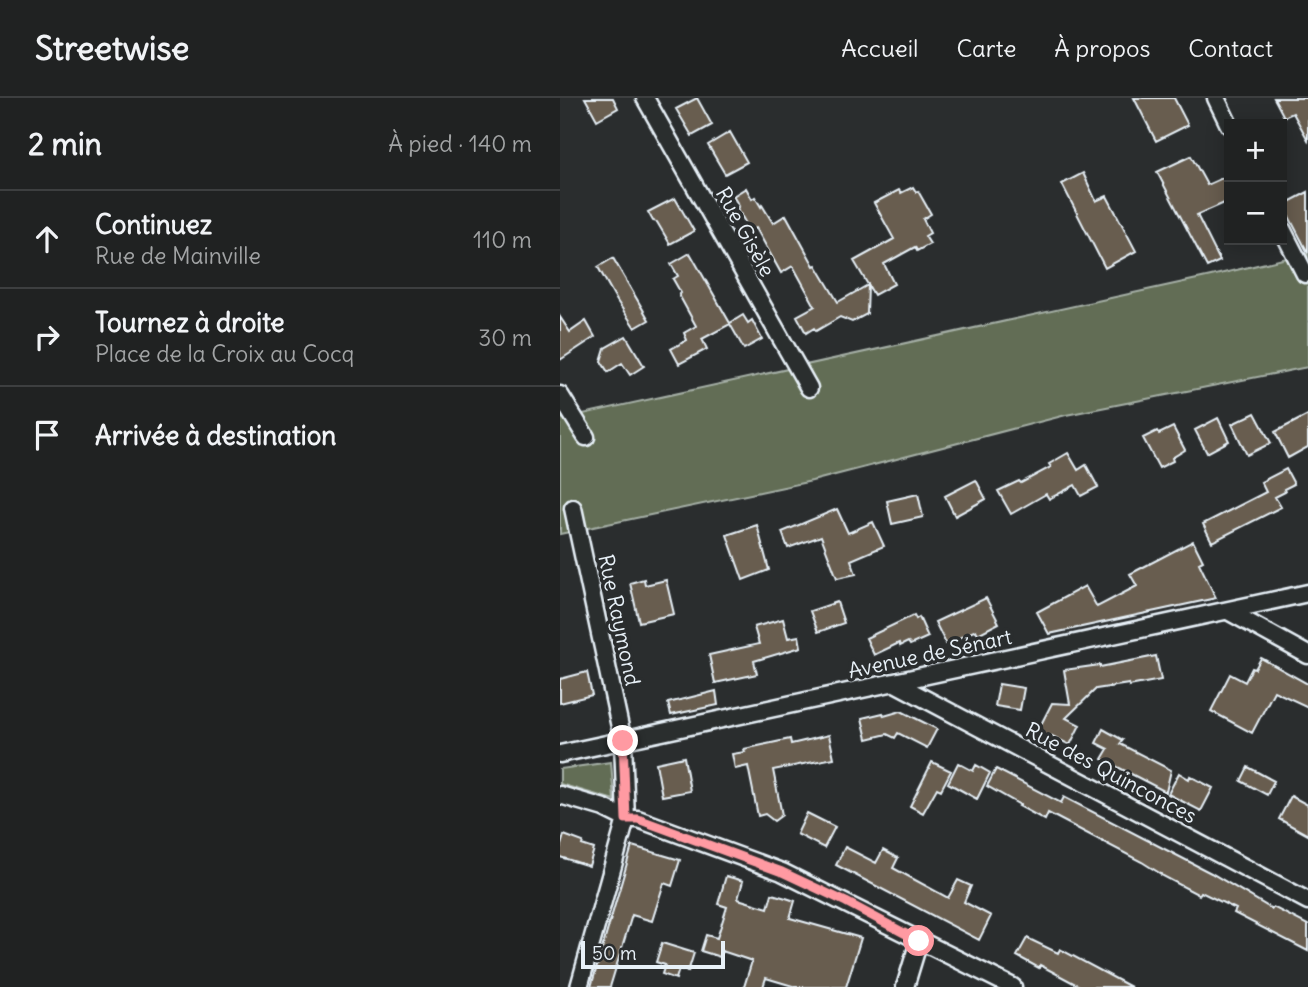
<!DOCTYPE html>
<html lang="fr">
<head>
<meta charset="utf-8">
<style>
  :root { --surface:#202222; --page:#2d2f2f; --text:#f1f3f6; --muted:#a2a4a5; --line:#3d3f40 }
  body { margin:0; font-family:Delius,sans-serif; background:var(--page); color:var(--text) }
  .controls { position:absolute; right:21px; top:21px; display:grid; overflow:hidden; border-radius:0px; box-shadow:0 4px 18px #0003 }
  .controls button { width:63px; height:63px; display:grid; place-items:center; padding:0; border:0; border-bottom:2px solid var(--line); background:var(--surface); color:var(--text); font:35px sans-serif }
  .scale { position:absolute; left:21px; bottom:18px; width:144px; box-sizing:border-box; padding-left:7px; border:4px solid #e8f1f8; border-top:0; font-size:19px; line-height:24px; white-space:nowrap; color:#e8f1f8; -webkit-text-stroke:5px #2a2d2e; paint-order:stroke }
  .stop { position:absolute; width:21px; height:21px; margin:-16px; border:5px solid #ff9aa2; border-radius:50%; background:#fff }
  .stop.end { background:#ff9aa2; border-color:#fff; box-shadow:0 2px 7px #0008 }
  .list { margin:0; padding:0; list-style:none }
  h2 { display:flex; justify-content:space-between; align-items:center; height:91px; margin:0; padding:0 28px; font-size:30px }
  h2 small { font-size:23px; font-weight:400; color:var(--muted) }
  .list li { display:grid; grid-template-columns:46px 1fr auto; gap:21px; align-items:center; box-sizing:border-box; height:98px; padding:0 28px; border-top:2px solid var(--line) }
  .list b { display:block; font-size:26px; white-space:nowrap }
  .list p { margin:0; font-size:23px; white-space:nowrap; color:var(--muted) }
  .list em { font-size:23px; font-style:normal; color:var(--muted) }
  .icon { flex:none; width:38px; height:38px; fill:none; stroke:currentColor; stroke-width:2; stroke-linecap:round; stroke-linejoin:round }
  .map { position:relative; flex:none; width:748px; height:889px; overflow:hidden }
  header { display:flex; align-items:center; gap:42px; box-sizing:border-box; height:98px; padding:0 35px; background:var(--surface); border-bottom:2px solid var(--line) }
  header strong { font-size:33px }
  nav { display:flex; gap:38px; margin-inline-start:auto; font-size:24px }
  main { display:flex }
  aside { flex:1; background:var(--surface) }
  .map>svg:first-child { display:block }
  .green { fill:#626d54; stroke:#a5afa6; stroke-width:2 }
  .building { fill:#675d4f; stroke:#e8f1f8; stroke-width:2 }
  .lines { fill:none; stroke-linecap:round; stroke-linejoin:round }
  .street-casing { stroke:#e8f1f8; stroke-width:21 }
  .street { stroke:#2a2d2e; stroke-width:16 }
  .route { stroke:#ff9aa2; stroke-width:9 }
  .labels { text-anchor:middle; stroke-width:7; stroke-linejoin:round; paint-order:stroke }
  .street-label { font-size:21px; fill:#e8f1f8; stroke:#2a2d2e }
</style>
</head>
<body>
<header>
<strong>Streetwise</strong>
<nav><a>Accueil</a><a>Carte</a><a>À propos</a><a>Contact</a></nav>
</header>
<main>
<aside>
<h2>2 min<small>À pied · 140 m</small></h2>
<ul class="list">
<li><svg class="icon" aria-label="ahead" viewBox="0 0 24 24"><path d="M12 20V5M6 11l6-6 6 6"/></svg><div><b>Continuez</b><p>Rue de Mainville</p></div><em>110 m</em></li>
<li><svg class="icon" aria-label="right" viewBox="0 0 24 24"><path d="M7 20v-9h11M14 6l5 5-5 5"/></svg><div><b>Tournez à droite</b><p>Place de la Croix au Cocq</p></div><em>30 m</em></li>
<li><svg class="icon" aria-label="arrive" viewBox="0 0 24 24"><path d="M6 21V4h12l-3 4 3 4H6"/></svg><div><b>Arrivée à destination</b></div></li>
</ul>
</aside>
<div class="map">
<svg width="748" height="889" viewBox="0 0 748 889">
  <rect width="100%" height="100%" fill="#2a2d2e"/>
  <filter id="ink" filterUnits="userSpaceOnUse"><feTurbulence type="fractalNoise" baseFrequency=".0143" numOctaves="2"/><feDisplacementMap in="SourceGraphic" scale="14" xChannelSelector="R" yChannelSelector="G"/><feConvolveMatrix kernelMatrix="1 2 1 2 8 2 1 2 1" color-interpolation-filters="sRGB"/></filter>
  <g filter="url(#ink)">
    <path class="green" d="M 748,155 L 748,269 L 506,317 L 252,383 L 0,436 L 0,321 L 651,178 Z
      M 51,664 L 54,702 L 0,686 L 0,671 Z"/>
    <path class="building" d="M 25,0 L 53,0 L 58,10 L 37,22 Z
      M 137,0 L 152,27 L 132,38 L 116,11 Z
      M 574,0 L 614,0 L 628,27 L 596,43 Z
      M 714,0 L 748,0 L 748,42 L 733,15 L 724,19 Z
      M 170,34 L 187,64 L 165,76 L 148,47 Z
      M 631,58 L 647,87 L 669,77 L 669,103 L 637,117 L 660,163 L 647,169 L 597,74 Z
      M 523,75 L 536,103 L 547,98 L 576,153 L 545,170 L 502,86 Z
      M 353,89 L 356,94 L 358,93 L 371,116 L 363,121 L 370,135 L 365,138 L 370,146 L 357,153 L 355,149 L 324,166 L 334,186 L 314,197 L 294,163 L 334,141 L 314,105 L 339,92 L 341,95 Z
      M 186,90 L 192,101 L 195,99 L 201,109 L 202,107 L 213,125 L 226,117 L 254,168 L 256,167 L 278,204 L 308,187 L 307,216 L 292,224 L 280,219 L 256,233 L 254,230 L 246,235 L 237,218 L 255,208 L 233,168 L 221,175 L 196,130 L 190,133 L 177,110 L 179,108 L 173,98 Z
      M 748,94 L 748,155 L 723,107 Z
      M 115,100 L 134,133 L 110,146 L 97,124 L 93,123 L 88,114 Z
      M 130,155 L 170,225 L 183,217 L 188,225 L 192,222 L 202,241 L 184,251 L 170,226 L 142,241 L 147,251 L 119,266 L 111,251 L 127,242 L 124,235 L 136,228 L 119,197 L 121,195 L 113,181 L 118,178 L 111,166 Z
      M 53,160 L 89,222 L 75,230 L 57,203 L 38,169 Z
      M 0,219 L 10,234 L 26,223 L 35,239 L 0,262 Z
      M 66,238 L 84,268 L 70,277 L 62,265 L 48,274 L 41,263 L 45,250 Z
      M 695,315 L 711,345 L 687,357 L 672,326 Z
      M 748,317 L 748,349 L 728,360 L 715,334 Z
      M 658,320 L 669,343 L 647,355 L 635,332 Z
      M 613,329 L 625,352 L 612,360 L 613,363 L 599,370 L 583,340 L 597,333 L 599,336 Z
      M 508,355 L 518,372 L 526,367 L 538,389 L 521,398 L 515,387 L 489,401 L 486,396 L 451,416 L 438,393 L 459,383 L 461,385 L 491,369 L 489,366 Z
      M 726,371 L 734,386 L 724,391 L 725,394 L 715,399 L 721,409 L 652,444 L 643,426 L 706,394 L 701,384 Z
      M 416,382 L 426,401 L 395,418 L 385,398 Z
      M 358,396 L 363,419 L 332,426 L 327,403 Z
      M 277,411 L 288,435 L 313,424 L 324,448 L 291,462 L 296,476 L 277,480 L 261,438 L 228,450 L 222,434 Z
      M 197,427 L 209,472 L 183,482 L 167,437 Z
      M 633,443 L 643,463 L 639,465 L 656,500 L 489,536 L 477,514 L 525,488 L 537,509 L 577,488 L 570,476 Z
      M 84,481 L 85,487 L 106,482 L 114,516 L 79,524 L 70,485 Z
      M 426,500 L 439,525 L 418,536 L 416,532 L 386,546 L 375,524 Z
      M 277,504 L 284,525 L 258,534 L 250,513 Z
      M 354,517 L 356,521 L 359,519 L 368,539 L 350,547 L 348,544 L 340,548 L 339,545 L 314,557 L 306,540 Z
      M 223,521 L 228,540 L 239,538 L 241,549 L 194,563 L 197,576 L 155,585 L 149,557 L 199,546 L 194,529 Z
      M 596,558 L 601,582 L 569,588 L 569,586 L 536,591 L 506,620 L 520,627 L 510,647 L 492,638 L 490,643 L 476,636 L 492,605 L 510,606 L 504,572 L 540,567 L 540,569 Z
      M 701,560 L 748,586 L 748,609 L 714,593 L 692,635 L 651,613 L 670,576 L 685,584 L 692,570 L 695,571 Z
      M 27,574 L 32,597 L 0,605 L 0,581 Z
      M 439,586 L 464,590 L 460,612 L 435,608 Z
      M 156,593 L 158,607 L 111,617 L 108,605 Z
      M 341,613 L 377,631 L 367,650 L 338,635 L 335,640 L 327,636 L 307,641 L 302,620 L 323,615 L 324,618 Z
      M 543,631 L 563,642 L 560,646 L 611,672 L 606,694 L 542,661 L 548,651 L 536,645 Z
      M 269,637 L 274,660 L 213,672 L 222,717 L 214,723 L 205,716 L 198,718 L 188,668 L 175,671 L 172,656 L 185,654 L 184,651 L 230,641 L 231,646 Z
      M 124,659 L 130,693 L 102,698 L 96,665 Z
      M 372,664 L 391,673 L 381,692 L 377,690 L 363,715 L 350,708 Z
      M 398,665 L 413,673 L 416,667 L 430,675 L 417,701 L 388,685 Z
      M 688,669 L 714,683 L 707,697 L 681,683 Z
      M 436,671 L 501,705 L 504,699 L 651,775 L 712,811 L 713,809 L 748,827 L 748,853 L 674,815 L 676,811 L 641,794 L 639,797 L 601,777 L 601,776 L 582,764 L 488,715 L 485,722 L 459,708 L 460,707 L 427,688 Z
      M 619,675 L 629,681 L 630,678 L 653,690 L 641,713 L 608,696 Z
      M 731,698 L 748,707 L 748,737 L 719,721 Z
      M 247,715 L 275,729 L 264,750 L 237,736 Z
      M 4,737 L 23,744 L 22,747 L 34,751 L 29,768 L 0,759 L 0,751 Z
      M 72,748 L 120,762 L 112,788 L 104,785 L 92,823 L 72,817 L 50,889 L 31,889 Z
      M 285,749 L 316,765 L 323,752 L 338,760 L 333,770 L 388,800 L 398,782 L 411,788 L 404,804 L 431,818 L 419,842 L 276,767 Z
      M 166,778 L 183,783 L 178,801 L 208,810 L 212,796 L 226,800 L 235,803 L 230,820 L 301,840 L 286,889 L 236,889 L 206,880 L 203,889 L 184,889 L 192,863 L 162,853 L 160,859 L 141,853 L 146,837 L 157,840 L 167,809 L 158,806 Z
      M 467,840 L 498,855 L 500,851 L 571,889 L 521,889 L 480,867 L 479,870 L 457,858 Z
      M 102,845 L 134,855 L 128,874 L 119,871 L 116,881 L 102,876 L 105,867 L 96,864 Z"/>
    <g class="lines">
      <g class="street-casing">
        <path id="street" d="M 85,0 L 249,290
          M 656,0 L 669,27
          M 722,131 L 745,176
          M 0,297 L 26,339
          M 13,410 L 63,643 L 66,721 L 19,889
          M 668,513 L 748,557
          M 335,585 L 748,803
          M 0,656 L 748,495
          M 0,697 L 44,710 L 66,721 L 78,721 L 222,774 L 453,889
          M 345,889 L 359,843"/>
      </g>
      <use href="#street" class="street"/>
    </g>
  </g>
  <g class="lines" filter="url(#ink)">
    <path class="route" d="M 63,643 L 66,721 L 78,721 L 222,774 L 286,804 L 359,843"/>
  </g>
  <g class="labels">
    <g class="street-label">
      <text transform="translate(185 134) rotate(61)" y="7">Rue Gisèle</text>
      <text transform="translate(59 522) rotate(78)" y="7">Rue Raymond</text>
      <text transform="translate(370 556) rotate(-12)" y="7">Avenue de Sénart</text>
      <text transform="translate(551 675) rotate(28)" y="7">Rue des Quinconces</text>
    </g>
  </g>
</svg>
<div class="controls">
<button>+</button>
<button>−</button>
</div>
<div class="scale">50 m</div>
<div class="stop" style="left:359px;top:843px"></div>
<div class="stop end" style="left:63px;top:643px"></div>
</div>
</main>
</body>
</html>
